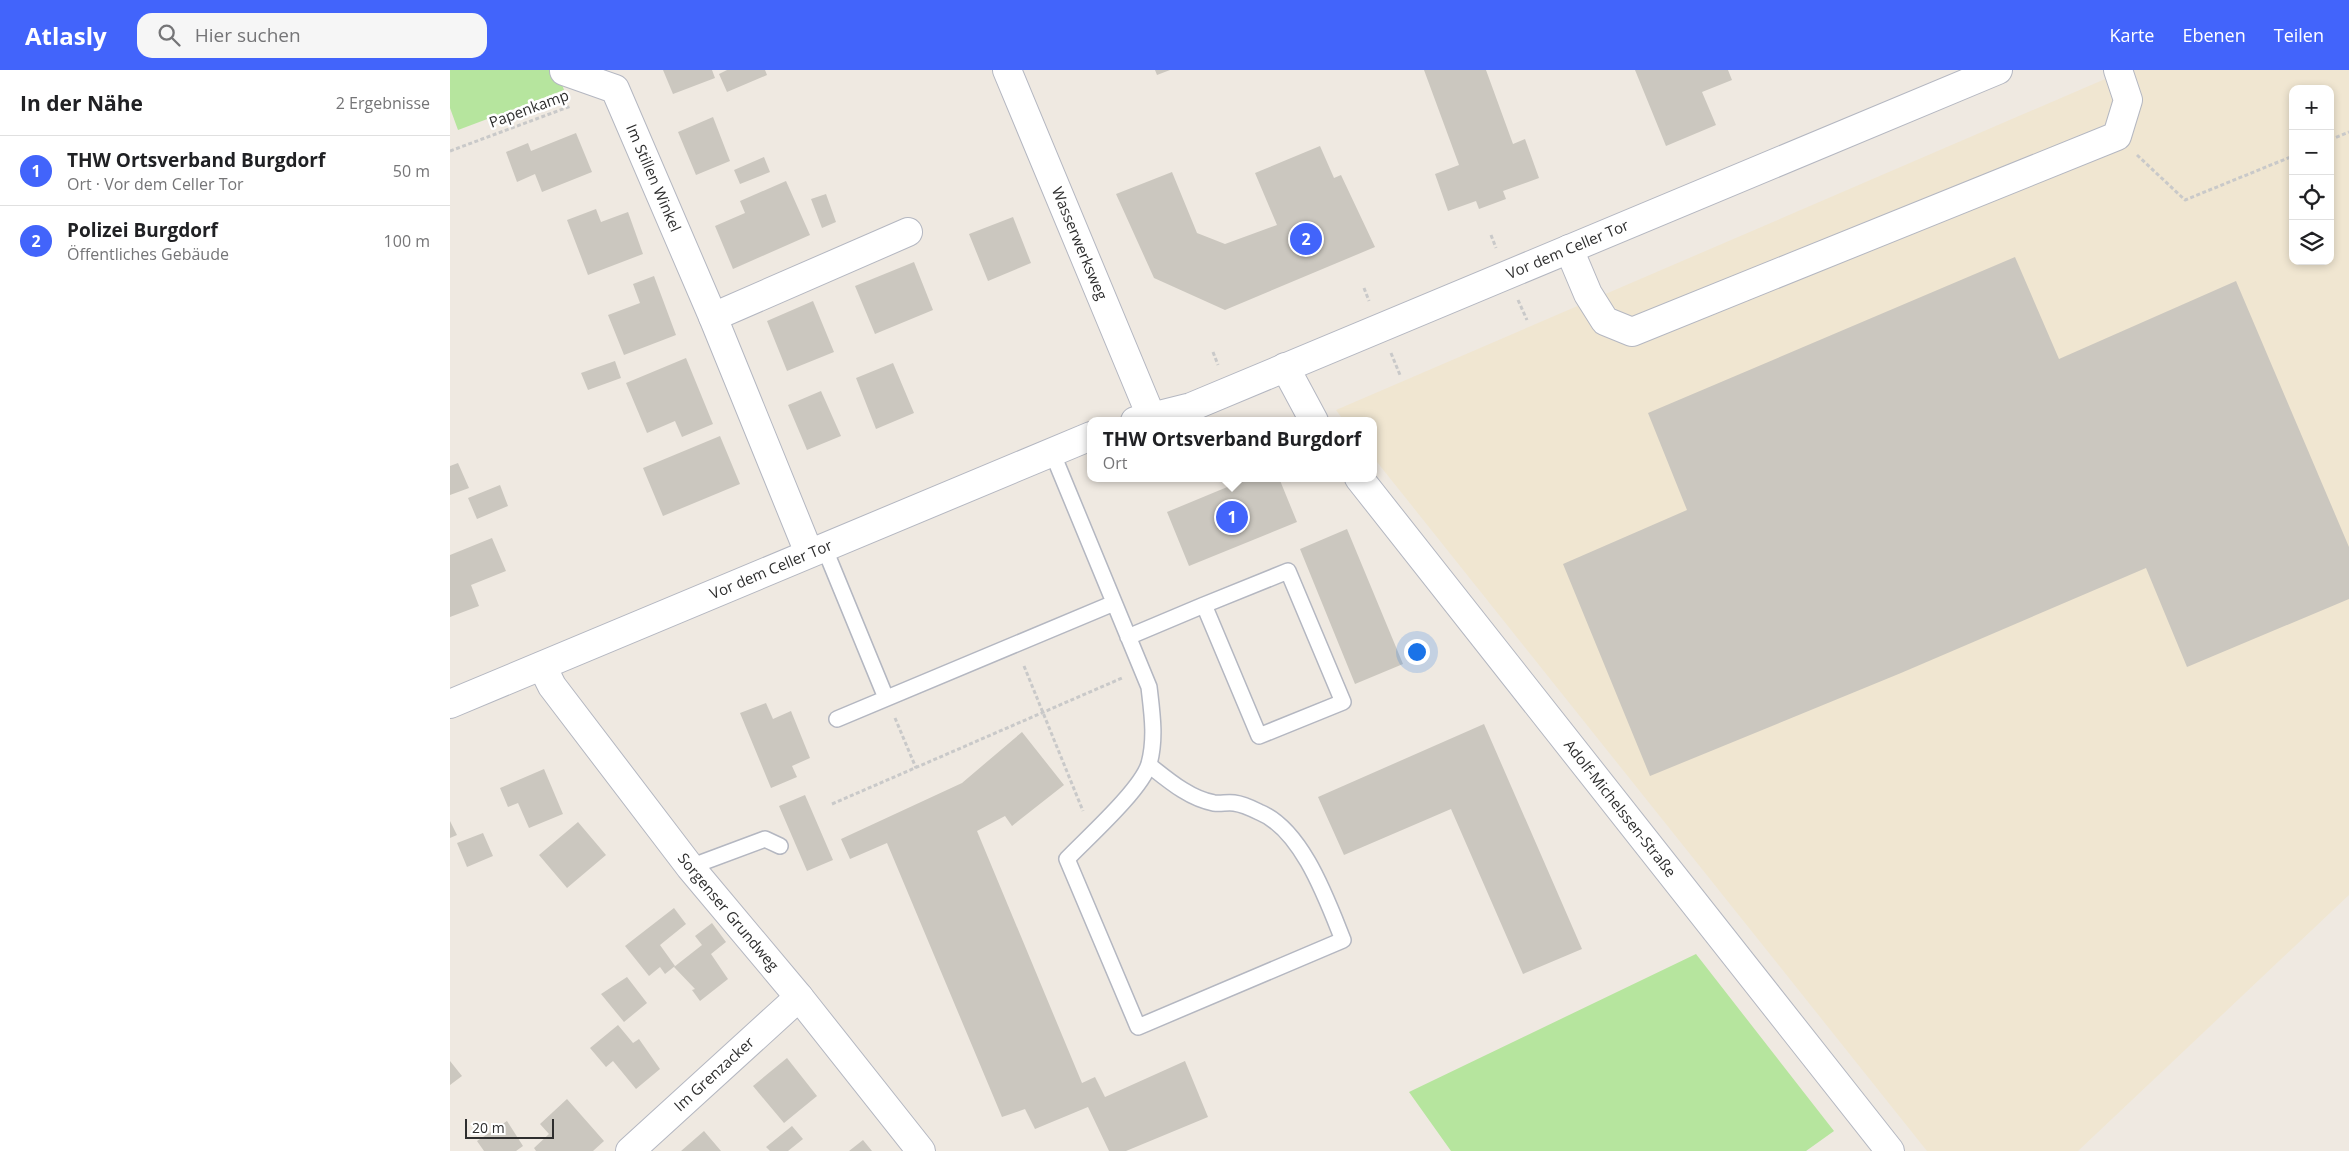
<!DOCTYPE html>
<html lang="de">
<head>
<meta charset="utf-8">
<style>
  :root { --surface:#fff; --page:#f6f6f6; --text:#202124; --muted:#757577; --line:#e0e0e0; --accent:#4264fb }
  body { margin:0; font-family:"Open Sans",sans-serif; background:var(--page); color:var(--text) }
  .controls { position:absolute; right:15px; top:15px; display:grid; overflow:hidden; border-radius:10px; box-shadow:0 2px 8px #0003 }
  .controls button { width:45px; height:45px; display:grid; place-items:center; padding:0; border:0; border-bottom:1px solid var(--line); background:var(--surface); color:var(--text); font:25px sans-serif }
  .scale { position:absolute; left:15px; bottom:12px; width:89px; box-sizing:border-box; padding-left:5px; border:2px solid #2e2e2e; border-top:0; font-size:14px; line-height:18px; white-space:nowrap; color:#2e2e2e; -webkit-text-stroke:4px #fff; paint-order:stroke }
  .you { position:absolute; left:966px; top:581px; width:18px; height:18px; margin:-12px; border:4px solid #fff; border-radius:50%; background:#1a73e8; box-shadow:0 0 0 8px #1a73e833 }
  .badge { display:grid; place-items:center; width:32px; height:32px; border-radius:50%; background:var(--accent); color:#fff; font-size:16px; font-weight:700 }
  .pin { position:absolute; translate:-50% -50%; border:2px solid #fff; box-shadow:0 1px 5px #0006 }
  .popup { position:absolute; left:637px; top:347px; width:290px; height:65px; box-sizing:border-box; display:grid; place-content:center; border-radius:10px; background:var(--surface); filter:drop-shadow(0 1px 4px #0005); font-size:16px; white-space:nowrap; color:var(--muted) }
  .popup b { font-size:19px; color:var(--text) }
  .popup::after { content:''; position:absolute; left:50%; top:100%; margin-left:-10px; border:10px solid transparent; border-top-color:var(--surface) }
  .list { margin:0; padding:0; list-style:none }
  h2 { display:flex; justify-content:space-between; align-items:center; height:65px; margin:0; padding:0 20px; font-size:21px }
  h2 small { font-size:16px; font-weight:400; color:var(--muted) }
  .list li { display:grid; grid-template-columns:32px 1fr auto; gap:15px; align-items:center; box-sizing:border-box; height:70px; padding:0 20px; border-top:1px solid var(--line) }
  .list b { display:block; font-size:19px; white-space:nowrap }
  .list p { margin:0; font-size:16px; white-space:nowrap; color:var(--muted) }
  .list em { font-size:16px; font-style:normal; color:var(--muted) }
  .icon { flex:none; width:28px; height:28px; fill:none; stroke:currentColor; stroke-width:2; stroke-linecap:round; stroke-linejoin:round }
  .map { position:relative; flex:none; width:1899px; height:1081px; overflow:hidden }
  header { display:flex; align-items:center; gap:30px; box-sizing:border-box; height:70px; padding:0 25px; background:var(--accent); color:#fff }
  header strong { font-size:24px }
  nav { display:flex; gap:28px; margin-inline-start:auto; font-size:18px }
  .search { width:350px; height:45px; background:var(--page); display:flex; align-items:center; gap:12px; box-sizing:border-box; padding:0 18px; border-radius:15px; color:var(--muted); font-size:19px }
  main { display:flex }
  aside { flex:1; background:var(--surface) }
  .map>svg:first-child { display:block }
  .education { fill:#f0e6d1; fill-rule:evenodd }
  .green { fill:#b6e59e }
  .building { fill:#cbc7bf }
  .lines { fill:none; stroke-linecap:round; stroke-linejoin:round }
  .lane-casing { stroke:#b4b7c1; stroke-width:18 }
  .street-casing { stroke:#b4b7c1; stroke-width:30 }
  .secondary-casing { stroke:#b4b7c1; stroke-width:30 }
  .path { stroke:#c9c9c9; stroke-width:3; stroke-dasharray:4 2.5; stroke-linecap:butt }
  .lane { stroke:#fff; stroke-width:15 }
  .street { stroke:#fff; stroke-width:28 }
  .secondary { stroke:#fff; stroke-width:28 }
  .labels { text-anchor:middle; stroke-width:5; stroke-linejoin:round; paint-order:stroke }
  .street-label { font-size:15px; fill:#2e2e2e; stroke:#fff }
</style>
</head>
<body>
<header>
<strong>Atlasly</strong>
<div class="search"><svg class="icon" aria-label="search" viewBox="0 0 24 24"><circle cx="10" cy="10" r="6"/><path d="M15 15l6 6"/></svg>Hier suchen</div>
<nav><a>Karte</a><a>Ebenen</a><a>Teilen</a></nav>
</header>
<main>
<aside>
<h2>In der Nähe<small>2 Ergebnisse</small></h2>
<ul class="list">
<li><span class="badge">1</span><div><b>THW Ortsverband Burgdorf</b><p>Ort · Vor dem Celler Tor</p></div><em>50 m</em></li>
<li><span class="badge">2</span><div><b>Polizei Burgdorf</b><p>Öffentliches Gebäude</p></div><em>100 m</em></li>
</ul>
</aside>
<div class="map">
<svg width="1899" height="1081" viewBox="0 0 1899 1081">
  <rect width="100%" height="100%" fill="#efe9e1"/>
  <path class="education" d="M 1676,0 L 1899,0 L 1899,825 L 1628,1081 L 1477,1081 L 923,387 L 923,351 L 894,351 L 886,340 ZM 1843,19 L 1880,19 L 1880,191 L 1843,191 Z"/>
  <path class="green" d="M 0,0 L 107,0 L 114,20 L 8,60 L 0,38 Z
    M 1246,884 L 1384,1061 L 1356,1081 L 1001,1081 L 959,1022 Z"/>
  <path class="building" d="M 213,0 L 262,0 L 265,8 L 223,24 Z
    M 277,0 L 315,0 L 317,5 L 277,22 L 269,4 Z
    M 705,0 L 720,0 L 707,5 Z
    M 974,0 L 1036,0 L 1063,74 L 1075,69 L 1089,108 L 1053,121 L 1056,129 L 1029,139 L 1026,131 L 998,141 L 985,104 L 1009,95 Z
    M 1185,0 L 1278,0 L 1282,10 L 1252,22 L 1266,55 L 1216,76 Z
    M 263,47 L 280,91 L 246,105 L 228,62 Z
    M 126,63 L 142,102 L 92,122 L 85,104 L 67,112 L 56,82 L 78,73 L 81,81 Z
    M 870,76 L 884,108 L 891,105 L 925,177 L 775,240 L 704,208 L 666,124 L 722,102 L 747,163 L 775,174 L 827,155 L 805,103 Z
    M 314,87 L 320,102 L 290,114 L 284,100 Z
    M 336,111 L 360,165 L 283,199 L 265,156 L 295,143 L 290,131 Z
    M 376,124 L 386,152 L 372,158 L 361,129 Z
    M 146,139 L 151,152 L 178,142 L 193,184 L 138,205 L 117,150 Z
    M 563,147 L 581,193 L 538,211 L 519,164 Z
    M 1565,187 L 1609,289 L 1786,211 L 1899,477 L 1899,529 L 1737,597 L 1696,498 L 1451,603 L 1200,706 L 1113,494 L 1237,440 L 1198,343 Z
    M 464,192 L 483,240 L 425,264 L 405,216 Z
    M 204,206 L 226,265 L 174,285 L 158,245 L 190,233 L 183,214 Z
    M 363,231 L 384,282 L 337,301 L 317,251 Z
    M 236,288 L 263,354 L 232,367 L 225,351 L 197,363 L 176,313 Z
    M 165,291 L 171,308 L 138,320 L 131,303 Z
    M 443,293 L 464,343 L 426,359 L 406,308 Z
    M 371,321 L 391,366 L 357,380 L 338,335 Z
    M 270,366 L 290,414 L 213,446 L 193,398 Z
    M 8,393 L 19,418 L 0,425 L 0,396 Z
    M 799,408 L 829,408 L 847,452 L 739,496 L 717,442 Z
    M 50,415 L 58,436 L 27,449 L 18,428 Z
    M 897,459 L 953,594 L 905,614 L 850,479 Z
    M 42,468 L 56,501 L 21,515 L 29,536 L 0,547 L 0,485 Z
    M 316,633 L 323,649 L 341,641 L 360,688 L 342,696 L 347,707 L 321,718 L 290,643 Z
    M 1034,654 L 1132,879 L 1073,904 L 1001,739 L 894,785 L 868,727 Z
    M 572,662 L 614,715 L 562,756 L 555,746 L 527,761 L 632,1013 L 645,1007 L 655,1027 L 735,991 L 758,1047 L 676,1081 L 659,1081 L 638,1037 L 585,1059 L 575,1039 L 552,1047 L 437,773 L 400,789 L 391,769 L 512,713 Z
    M 94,699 L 113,744 L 79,758 L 68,733 L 58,737 L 50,718 Z
    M 355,725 L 383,790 L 357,801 L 329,736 Z
    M 0,751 L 7,765 L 0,768 Z
    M 128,752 L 156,785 L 117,818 L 89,785 Z
    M 33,763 L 43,786 L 17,797 L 7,773 Z
    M 224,838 L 236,854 L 210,875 L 225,896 L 215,904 L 210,897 L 199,906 L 175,876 Z
    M 262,853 L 276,872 L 261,884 L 278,909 L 250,931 L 242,920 L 245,919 L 224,897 L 252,875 L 245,866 Z
    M 177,907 L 197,933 L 174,952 L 151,924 Z
    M 168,955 L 183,973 L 189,969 L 210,999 L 186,1019 L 163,991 L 156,997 L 140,978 Z
    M 337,988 L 367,1026 L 334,1053 L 303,1016 Z
    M 0,991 L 12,1006 L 0,1015 Z
    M 117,1029 L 154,1071 L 143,1081 L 86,1081 L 84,1078 L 99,1064 L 90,1054 Z
    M 57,1051 L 73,1076 L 66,1081 L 34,1081 L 27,1071 Z
    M 342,1056 L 353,1069 L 338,1081 L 320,1081 L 316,1077 Z
    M 254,1061 L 271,1081 L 231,1081 Z
    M 413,1070 L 422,1081 L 399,1081 Z"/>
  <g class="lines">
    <g class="lane-casing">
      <path id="lane" d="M 602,382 L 699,617 C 702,643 706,668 699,694 C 691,720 637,768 617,789 L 688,957 L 893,870 C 877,830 852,759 809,742 C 801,738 792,734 784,733 C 777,732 771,734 764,733 C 740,729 718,710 699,695
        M 374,477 L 436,628
        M 838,501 L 893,632 L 809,666 L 754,535 Z
        M 678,567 L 754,535
        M 387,649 L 664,533
        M 240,797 L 315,769 L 330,776"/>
    </g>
    <g class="street-casing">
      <g id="street">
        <path id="s1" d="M 557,0 L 701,346"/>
        <path id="s2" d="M 114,1 L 165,19 L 263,247 L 359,483"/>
        <path d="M 1119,179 L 1138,224 L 1155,251 L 1182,262 L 1667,66 L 1678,30 L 1668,0"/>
        <path d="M 263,247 L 458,162"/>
        <path d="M 835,297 L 864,351"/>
        <path id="s3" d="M 909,408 L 1440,1081"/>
        <path id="s4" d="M 92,596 L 102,616 L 240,797 L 349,927 L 471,1081"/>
        <path id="s5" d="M 180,1081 L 349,927"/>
      </g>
    </g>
    <g class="secondary-casing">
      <g id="secondary">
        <path id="s6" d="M 685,351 L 741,337 L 1548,0"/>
        <path id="s7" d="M 0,634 L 641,366"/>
      </g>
    </g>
    <path class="path" d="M 1880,70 L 1899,62
      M 0,81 L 121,36
      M 1687,85 L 1735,130 L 1843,86
      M 1041,165 L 1046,178
      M 914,218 L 919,231
      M 1068,230 L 1077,250
      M 763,282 L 768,295
      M 941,283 L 950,305
      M 574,596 L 633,741
      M 445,648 L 466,698
      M 382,734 L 672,608"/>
    <use href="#lane" class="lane"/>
    <use href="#street" class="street"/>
    <use href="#secondary" class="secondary"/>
  </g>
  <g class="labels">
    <g class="street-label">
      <text transform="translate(79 39) rotate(-20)" y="5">Papenkamp</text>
      <text dy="5" stroke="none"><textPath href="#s2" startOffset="151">Im Stillen Winkel</textPath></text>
      <text dy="5" stroke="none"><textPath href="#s1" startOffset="188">Wasserwerksweg</textPath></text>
      <text dy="5" stroke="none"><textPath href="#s6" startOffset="466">Vor dem Celler Tor</textPath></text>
      <text dy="5" stroke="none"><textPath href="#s7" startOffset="348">Vor dem Celler Tor</textPath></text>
      <text dy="5" stroke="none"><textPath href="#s3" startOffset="421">Adolf-Michelssen-Straße</textPath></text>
      <text dy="5" stroke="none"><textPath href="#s4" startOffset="309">Sorgenser Grundweg</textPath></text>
      <text dy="5" stroke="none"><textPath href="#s5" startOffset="114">Im Grenzacker</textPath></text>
    </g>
  </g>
</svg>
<div class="controls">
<button>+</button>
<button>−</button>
<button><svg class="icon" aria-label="locate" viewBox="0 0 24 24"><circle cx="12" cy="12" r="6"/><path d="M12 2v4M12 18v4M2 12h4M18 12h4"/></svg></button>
<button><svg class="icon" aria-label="layers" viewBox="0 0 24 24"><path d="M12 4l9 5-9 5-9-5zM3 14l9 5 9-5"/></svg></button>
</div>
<div class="scale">20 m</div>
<div class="you"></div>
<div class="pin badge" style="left:782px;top:447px">1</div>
<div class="popup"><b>THW Ortsverband Burgdorf</b>Ort</div>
<div class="pin badge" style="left:856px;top:169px">2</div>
</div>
</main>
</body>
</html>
